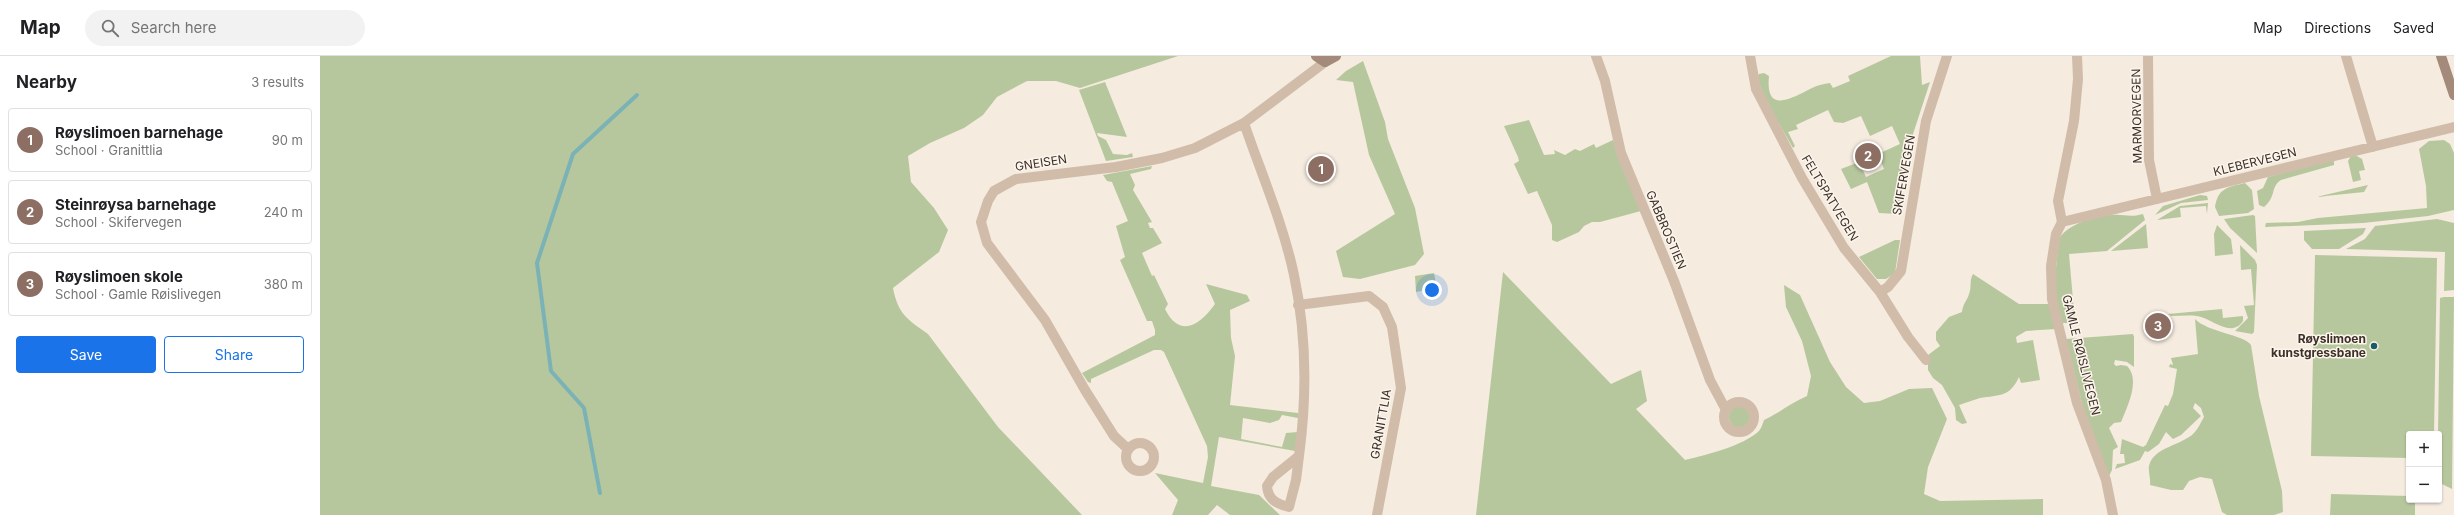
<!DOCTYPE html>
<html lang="en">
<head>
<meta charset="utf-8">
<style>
  :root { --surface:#fff; --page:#f2f2f2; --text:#202124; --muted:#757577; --line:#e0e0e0; --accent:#1a73e8 }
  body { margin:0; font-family:Inter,sans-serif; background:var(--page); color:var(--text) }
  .controls { position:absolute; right:12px; bottom:12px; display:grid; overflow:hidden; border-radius:4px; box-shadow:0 1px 3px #0004 }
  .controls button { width:36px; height:36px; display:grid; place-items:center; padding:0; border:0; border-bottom:1px solid var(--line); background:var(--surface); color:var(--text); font:20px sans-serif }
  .you { position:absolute; left:1112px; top:234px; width:14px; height:14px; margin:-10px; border:3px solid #fff; border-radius:50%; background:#1a73e8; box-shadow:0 0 0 6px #1a73e833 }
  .badge { display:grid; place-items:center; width:26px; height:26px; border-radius:50%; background:var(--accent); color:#fff; font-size:13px; font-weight:700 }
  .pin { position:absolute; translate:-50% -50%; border:2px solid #fff; box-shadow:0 1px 4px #0006 }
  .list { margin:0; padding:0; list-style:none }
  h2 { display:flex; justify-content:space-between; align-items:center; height:52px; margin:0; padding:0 16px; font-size:17px }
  h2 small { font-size:13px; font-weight:400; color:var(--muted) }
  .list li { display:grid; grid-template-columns:26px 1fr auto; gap:12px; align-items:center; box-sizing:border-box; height:64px; margin:0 8px 8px; padding:0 8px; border:1px solid var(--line); border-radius:4px }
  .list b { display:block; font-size:15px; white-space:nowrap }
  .list p { margin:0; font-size:13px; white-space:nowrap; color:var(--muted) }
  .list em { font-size:13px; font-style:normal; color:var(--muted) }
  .actions { display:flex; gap:8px; padding:12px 16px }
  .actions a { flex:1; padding:9px 0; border:1px solid var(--accent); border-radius:4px; text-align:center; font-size:14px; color:var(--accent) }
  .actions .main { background:var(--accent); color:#fff }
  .icon { flex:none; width:22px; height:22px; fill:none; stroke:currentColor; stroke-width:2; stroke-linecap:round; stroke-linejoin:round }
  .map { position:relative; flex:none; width:2134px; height:459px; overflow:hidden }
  header { display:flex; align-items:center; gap:24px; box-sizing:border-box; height:56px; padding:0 20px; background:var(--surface); border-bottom:1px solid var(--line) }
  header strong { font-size:19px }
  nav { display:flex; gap:22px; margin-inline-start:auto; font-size:14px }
  .search { width:280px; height:36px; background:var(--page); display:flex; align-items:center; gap:10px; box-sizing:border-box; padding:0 14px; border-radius:22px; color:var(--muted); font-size:15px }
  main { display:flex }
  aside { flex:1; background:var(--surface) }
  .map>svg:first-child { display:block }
  .green { fill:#b7c79d }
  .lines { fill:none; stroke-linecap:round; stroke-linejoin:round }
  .stream { stroke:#7ab2b6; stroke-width:4 }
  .street { stroke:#d0bca9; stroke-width:10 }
  .secondary { stroke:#a48a7a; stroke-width:10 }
  .poi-dot { fill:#1a5c63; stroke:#fcf5ec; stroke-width:1.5 }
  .labels { text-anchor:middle; stroke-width:3; stroke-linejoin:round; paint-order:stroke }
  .street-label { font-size:12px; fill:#3c3029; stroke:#fcf5ec }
  .poi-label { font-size:12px; font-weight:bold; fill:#3c3029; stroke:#fcf5ec; text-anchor:end }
</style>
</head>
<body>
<header>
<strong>Map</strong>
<div class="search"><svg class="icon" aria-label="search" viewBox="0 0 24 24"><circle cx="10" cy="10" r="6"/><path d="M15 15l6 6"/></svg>Search here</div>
<nav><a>Map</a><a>Directions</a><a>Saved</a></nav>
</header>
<main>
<aside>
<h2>Nearby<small>3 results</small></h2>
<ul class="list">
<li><span class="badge" style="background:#8d6e63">1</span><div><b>Røyslimoen barnehage</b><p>School · Granittlia</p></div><em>90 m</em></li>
<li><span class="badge" style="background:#8d6e63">2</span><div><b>Steinrøysa barnehage</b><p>School · Skifervegen</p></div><em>240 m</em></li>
<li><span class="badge" style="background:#8d6e63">3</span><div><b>Røyslimoen skole</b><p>School · Gamle Røislivegen</p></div><em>380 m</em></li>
</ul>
<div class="actions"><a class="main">Save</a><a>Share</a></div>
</aside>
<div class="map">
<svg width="2134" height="459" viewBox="0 0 2134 459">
  <rect width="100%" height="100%" fill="#f5ebdf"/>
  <path class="green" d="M 0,0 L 858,0 L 760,32 L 736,25 L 707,25 L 677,41 L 663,59 L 644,72 L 610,87 L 588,100 L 591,126 L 614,152 L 628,174 L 619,196 L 573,232 C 578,258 587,263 608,278 L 678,371 L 762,459 L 0,459 Z
    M 1571,0 L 1600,0 L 1602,29 L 1610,26 L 1593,78 L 1577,158 L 1559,157 L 1547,126 L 1531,133 L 1521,113 L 1539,106 L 1546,121 L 1564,113 L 1558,98 L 1580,88 L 1572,70 L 1550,80 L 1541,60 L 1523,67 L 1514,66 L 1508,54 L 1476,69 L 1478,73 L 1468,76 L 1475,90 L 1473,92 L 1445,43 L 1437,22 L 1439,18 L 1444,17 L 1449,20 C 1445,59 1472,42 1492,32 C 1498,29 1504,28 1510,27 L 1513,32 L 1530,25 L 1528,20 Z
    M 1043,5 L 1065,66 L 1068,83 L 1095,152 L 1104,198 L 1095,209 L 1040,223 L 1023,221 L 1016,195 L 1075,158 L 1049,99 L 1033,26 L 1016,24 L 1026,15 Z
    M 785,26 L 807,81 L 777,77 L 778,80 L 786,84 L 793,98 L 807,99 L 812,97 L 813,101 L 786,105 L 759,34 Z
    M 1209,64 L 1224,99 L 1235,98 L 1234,94 L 1245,99 L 1255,93 L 1260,95 L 1274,88 L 1276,92 L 1293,84 L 1321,155 L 1280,166 L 1272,166 L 1264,170 L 1259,176 L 1237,186 L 1232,184 L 1232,169 L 1217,135 L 1208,138 L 1194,108 L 1199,105 L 1198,101 L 1184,70 Z
    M 2124,84 L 2130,88 L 2134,97 L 2134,154 L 2108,160 L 2043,167 L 1945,171 L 1946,167 L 1978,166 L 1998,162 L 2107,152 L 2106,130 L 2099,93 L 2109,85 Z
    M 2035,99 L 2042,103 L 2045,114 L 2039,115 L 2041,124 L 2033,126 L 2028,105 L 2031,100 Z
    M 2014,104 L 2014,109 L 1961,124 C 1950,131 1957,140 1944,151 L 1939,149 L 1937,135 L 1943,132 L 1948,121 Z
    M 832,110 L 831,113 L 810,118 L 815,129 L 813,134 L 832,166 L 828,167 L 830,172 L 833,172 L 842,187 L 822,197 L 832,220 L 834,219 L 848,248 L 845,253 C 860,283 880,269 895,248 L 886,228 L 927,239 L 930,245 L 910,254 L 911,282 L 915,300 L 910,349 L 978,357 L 978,362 L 962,359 L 959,364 L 950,367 L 923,362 L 921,383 L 962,391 L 966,377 L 978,376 L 975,395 L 899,381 L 891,430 L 939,439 L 960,459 L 910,459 L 897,449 L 888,459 L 852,459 L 858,444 L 835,417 L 883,427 L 888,401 L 887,390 L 844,296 L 841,294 L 834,294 L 771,323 L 771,327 L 768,326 L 762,317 L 835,279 L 835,274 L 832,265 L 827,265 L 800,204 L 805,201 L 796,170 L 808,165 L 792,126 L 787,125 L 783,119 Z
    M 1925,127 L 1932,134 L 1934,153 L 1928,157 L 1899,160 L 1895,151 C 1898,132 1908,131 1925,127 Z
    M 2048,129 L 2044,136 L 1996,141 Z
    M 1880,139 L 1887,140 L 1888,144 L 1861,147 L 1835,159 L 1843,150 Z
    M 1888,147 L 1887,158 L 1886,150 L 1860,152 L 1861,161 L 1837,164 L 1860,150 Z
    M 1823,158 L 1825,164 L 1787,195 L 1749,198 L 1755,267 L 1743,267 C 1729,252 1737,200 1740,181 C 1751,167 1775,160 1792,159 C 1805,158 1809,162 1823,158 Z
    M 1933,159 L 1935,160 L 1937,197 L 1910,172 L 1904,163 Z
    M 2117,163 L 2134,167 L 2134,234 L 2124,235 L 2125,196 L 2026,193 L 2045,183 L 2055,170 Z
    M 1826,168 L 1828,192 L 1791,195 Z
    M 1897,169 L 1911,183 L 1913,198 L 1895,200 L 1894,178 Z
    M 2046,172 L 2043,178 L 2019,193 L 1992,193 L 1984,184 L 1984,175 Z
    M 1575,184 L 1580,184 L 1575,217 L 1566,223 L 1557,223 L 1539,201 Z
    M 1920,189 L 1935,204 L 1937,209 L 1934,276 L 1932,278 L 1915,275 L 1928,262 L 1924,250 L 1934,249 L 1931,213 L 1921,214 Z
    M 1995,199 L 2117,202 L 2114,378 L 2089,378 L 2089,402 L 1991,400 Z
    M 1183,216 L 1291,328 L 1321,314 L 1327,345 L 1316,353 L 1365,404 C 1386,399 1423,390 1439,375 C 1441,373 1443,367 1444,364 C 1459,357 1471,347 1487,340 L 1491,320 L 1482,285 L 1466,251 L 1464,229 L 1480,239 L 1510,306 L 1526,331 L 1544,347 L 1560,345 L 1589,333 L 1612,332 L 1627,363 L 1608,411 L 1604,438 L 1620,445 L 1723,443 L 1723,459 L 1156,459 Z
    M 1114,217 L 1117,232 L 1096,236 L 1095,220 Z
    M 1653,218 L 1699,248 L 1729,248 L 1736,273 L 1706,275 L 1696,281 L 1697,287 L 1713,284 L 1720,324 L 1701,327 L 1699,321 C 1690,341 1679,339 1660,342 C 1653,344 1646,347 1639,349 L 1647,367 L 1642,368 L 1636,364 L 1635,352 L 1622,329 L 1613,322 L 1608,314 L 1608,299 L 1620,290 L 1616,284 L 1616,276 L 1629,261 L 1642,256 C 1643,247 1647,245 1649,238 C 1652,231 1649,225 1653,218 Z
    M 2124,241 L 2134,241 L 2132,433 L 2122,428 L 2118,378 L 2120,242 Z
    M 1902,253 L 1903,262 L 1923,260 L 1923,265 C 1911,283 1892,262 1877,260 C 1869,259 1860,260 1851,260 L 1848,258 Z
    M 1875,263 C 1887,276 1925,279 1931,289 L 1939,340 L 1962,435 L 1963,456 L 1954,459 L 1907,459 L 1902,456 L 1892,423 L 1880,421 L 1869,425 L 1863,434 L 1851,434 L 1830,429 C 1831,423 1828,416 1829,410 C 1833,391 1863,389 1874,377 C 1878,373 1881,366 1884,361 L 1881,352 L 1875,347 L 1873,352 L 1881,360 L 1861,379 L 1853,383 L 1846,376 L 1839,388 L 1828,396 L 1825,395 L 1820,404 L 1795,413 L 1797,408 L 1805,407 L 1804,398 L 1800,398 L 1802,383 L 1823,391 L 1826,389 L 1845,349 L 1848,350 L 1853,338 L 1857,313 L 1849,311 L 1850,308 L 1853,309 L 1851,302 L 1878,298 Z
    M 1813,278 L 1814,281 L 1814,311 L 1807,306 L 1795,304 L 1794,308 L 1796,310 L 1801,309 L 1807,310 C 1821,324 1807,351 1801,366 L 1794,367 L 1789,372 L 1798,391 L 1793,394 L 1792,414 L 1788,422 L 1766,363 L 1746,283 Z
    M1409 361a11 11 0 1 1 22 0a11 11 0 1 1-22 0Z
    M 2011,438 L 2089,440 L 2089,444 L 2095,444 L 2095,459 L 2010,459 Z"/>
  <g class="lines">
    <path class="stream" d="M 280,437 L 264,352 L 231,315 L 217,207 L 253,98 L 317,39"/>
    <path class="street" d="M 1276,0 L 1285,25 L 1301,97 L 1354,225 L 1390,324 L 1406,354
      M 1430,0 L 1436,33 L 1482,122 L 1524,192 L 1560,236 L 1588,281 L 1606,304
      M 1757,0 L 1758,23 L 1754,65 L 1738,145 L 1742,166 L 1736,178 L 1731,210 L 1732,243 L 1757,347 L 1786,424 L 1793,459
      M 1828,0 L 1829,104 L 1837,143
      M 2026,0 L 2053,91
      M 924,67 C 941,117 963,167 974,219 C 987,280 987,340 979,400 L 953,421 L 947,430 C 948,444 957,448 969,451 L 976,424 L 979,400
      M 1742,166 L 2134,71
      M 1560,236 L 1568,231 L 1581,215 L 1606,65 L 1627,0
      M 978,249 L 1049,240 L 1063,251 L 1072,271 L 1081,332 L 1057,459
      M1404 361a15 15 0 1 1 30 0a15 15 0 1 1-30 0Z
      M806 401a14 14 0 1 1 28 0a14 14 0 1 1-28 0Z
      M 808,393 L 794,380 L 765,334 L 725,264 L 667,187 L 661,166 L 668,145 L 674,135 L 696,123 L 796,111 L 842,102 L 875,92 L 924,67 L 1005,6"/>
    <path class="secondary" d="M 996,0 L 1005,6 L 1016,0
      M 2121,0 L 2134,39"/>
  </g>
  <circle class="poi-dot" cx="2054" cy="290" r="4"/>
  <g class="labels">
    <g class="street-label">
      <text transform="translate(1817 60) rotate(-91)" y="4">MARMORVEGEN</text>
      <text transform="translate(1935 106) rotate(-14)" y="4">KLEBERVEGEN</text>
      <text transform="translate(721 107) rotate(-9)" y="4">GNEISEN</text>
      <text transform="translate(1584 119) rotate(-80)" y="4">SKIFERVEGEN</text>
      <text transform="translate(1510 142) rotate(59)" y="4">FELTSPATVEGEN</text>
      <text transform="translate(1346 174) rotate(67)" y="4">GABBROSTIEN</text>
      <text transform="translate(1761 299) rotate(76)" y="4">GAMLE RØISLIVEGEN</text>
      <text transform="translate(1061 368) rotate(-80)" y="4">GRANITTLIA</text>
    </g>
    <g class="poi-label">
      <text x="2046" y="287">Røyslimoen<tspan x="2046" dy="14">kunstgressbane</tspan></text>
    </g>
  </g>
</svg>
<div class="controls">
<button>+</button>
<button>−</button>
</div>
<div class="you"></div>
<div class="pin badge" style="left:1001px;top:113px;background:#8d6e63">1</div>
<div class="pin badge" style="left:1548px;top:100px;background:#8d6e63">2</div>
<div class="pin badge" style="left:1838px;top:270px;background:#8d6e63">3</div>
</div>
</main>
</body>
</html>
